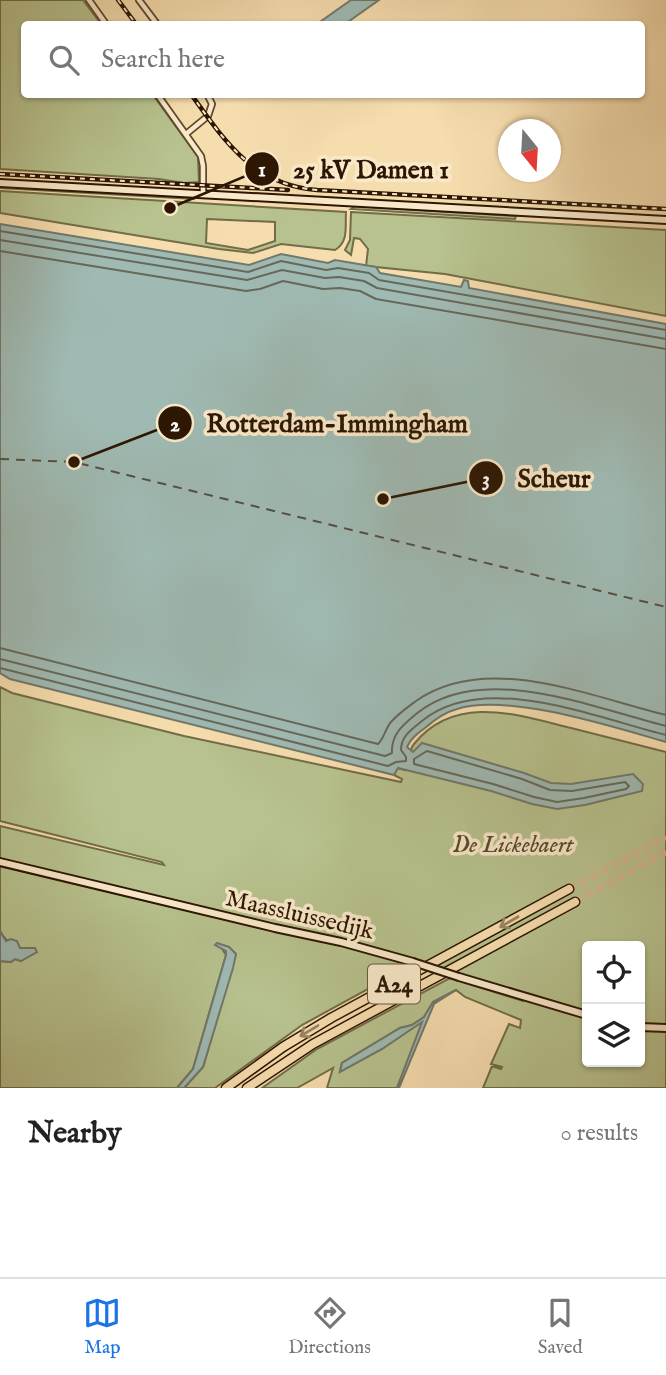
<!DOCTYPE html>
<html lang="en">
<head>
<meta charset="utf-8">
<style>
  :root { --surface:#fff; --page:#f2f2f2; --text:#222; --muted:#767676; --line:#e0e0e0; --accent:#1a73e8 }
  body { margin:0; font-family:"IM FELL English",serif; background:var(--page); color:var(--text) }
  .controls { position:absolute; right:21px; bottom:21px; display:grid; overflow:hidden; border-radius:7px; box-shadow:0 2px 5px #0004 }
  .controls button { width:63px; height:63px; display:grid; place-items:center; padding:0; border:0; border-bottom:2px solid var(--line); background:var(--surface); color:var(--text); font:35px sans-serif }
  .compass { position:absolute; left:498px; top:119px; width:63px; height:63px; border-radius:50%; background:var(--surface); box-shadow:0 2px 5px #0004; rotate:162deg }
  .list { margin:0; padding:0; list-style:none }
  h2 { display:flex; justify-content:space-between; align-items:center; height:91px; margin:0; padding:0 28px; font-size:30px }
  h2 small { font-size:23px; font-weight:400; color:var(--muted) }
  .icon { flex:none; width:38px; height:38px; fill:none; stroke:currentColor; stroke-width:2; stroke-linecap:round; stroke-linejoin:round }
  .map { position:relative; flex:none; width:666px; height:1088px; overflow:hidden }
  .search { position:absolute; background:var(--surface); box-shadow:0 2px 5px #0004; left:21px; right:21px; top:21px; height:77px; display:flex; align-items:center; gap:18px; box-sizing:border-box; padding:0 24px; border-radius:7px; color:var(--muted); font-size:26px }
  .sheet { height:189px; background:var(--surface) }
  nav { display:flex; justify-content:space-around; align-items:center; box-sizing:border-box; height:98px; border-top:2px solid var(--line); background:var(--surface); font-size:19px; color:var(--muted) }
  nav a { display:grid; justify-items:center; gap:4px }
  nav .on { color:var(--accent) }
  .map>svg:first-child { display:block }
  .green { fill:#b7c28e; stroke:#726c48; stroke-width:2; fill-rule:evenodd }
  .water { fill:#9fbab3; stroke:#71786c; stroke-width:2 }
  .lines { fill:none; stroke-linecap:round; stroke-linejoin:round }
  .shore { stroke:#66685a; stroke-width:2 }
  .ferry { stroke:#544f40; stroke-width:2; stroke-dasharray:9 7; stroke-linecap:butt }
  .highway-tunnel { stroke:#ceb58c; stroke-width:8; stroke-dasharray:8 4; stroke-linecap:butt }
  .street-casing { stroke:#5e482d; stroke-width:8 }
  .secondary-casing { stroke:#2c1602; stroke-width:10 }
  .highway-casing { stroke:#2c1602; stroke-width:11 }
  .street { stroke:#f9e9ca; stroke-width:4.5 }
  .secondary { stroke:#f9e9ca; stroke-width:6 }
  .highway { stroke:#f6ddae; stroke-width:8 }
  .rail-casing { stroke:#2c1602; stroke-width:4.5 }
  .rail { stroke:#f9e9ca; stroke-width:2; stroke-dasharray:5; stroke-linecap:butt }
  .secondary-bridge-casing { stroke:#2c1602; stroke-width:10; stroke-linecap:butt }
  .secondary-bridge { stroke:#f9e9ca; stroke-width:6 }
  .oneway { stroke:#9b8361 }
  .labels { text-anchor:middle; stroke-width:7; stroke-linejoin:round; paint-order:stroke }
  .shield { fill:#f9e9ca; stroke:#6a553e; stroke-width:2 }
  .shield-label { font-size:23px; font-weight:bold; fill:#2c1602 }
  .park-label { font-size:24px; font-style:italic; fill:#564a2c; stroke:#f9e9ca }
  .street-label { font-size:24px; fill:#2c1602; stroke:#f9e9ca }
  .leader { fill:none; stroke:#2c1602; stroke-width:2.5 }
  .callout-dot { fill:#2c1602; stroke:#f9e9ca; stroke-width:2.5 }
  .mark-label { font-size:21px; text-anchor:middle; font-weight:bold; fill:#fff }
  .callout-label { font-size:26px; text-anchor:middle; font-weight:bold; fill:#2c1602; stroke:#f9e9ca; stroke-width:7; stroke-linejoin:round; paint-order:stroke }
</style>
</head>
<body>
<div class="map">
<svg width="666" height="1088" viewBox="0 0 666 1088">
  <rect width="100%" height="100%" fill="#f6ddae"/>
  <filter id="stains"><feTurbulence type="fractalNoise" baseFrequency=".00286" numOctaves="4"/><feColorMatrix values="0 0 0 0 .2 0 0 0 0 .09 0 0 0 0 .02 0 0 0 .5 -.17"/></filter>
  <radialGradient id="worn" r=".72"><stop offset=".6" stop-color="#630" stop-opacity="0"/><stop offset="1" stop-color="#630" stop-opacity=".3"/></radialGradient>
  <path class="green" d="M 0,0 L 83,0 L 101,24 L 24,24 L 24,94 L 153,95 L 198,157 L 199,182 L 184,183 L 159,179 L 0,169 Z
    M 0,186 L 154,195 L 195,199 L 0,188 Z
    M 0,191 L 346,212 C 345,226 349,242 335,250 L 281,244 L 253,253 L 219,249 L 0,213 ZM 207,219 L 275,222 L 275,241 L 248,250 L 206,243 Z
    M 355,206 L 516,216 L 515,219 L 351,209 Z
    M 351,212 L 666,230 L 666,316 L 445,274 L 366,266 L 368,249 L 360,239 L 354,238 L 351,255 L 345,250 L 350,240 Z
    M 0,687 L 12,693 L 184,736 L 401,782 L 402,779 L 394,775 L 397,768 L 405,770 C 408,762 409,750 414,744 C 455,693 518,715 571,728 C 603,736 634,744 666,752 L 666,1088 L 483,1088 L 492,1066 L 501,1069 L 502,1067 L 491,1064 L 509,1024 L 520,1028 L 521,1020 L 465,997 L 456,990 L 433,1002 L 424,1017 L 412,1025 L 400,1028 L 342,1063 L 340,1071 L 382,1049 L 423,1021 L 397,1088 L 327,1088 L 333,1068 L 297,1088 L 262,1088 L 317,1049 L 450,978 L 523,1001 L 525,994 L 362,944 L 288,929 L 0,860 L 0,826 L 164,865 L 162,862 L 0,821 ZM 587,946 L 640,946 L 640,1062 L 587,1062 Z
    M 0,866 L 264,929 L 335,943 L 412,965 L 302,1025 L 215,1088 L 184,1088 L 203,1067 L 236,954 L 229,947 L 219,944 L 226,955 L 193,1069 L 177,1088 L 0,1088 L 0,961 L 11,962 L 15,959 L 21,961 L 28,956 C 19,947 5,943 0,931 Z"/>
  <path class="water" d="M 351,0 L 379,0 L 345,24 L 317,24 Z
    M 0,224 L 249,265 L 281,254 L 328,263 L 335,260 L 376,267 L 380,273 L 461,287 L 464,280 L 468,281 L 469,288 L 666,324 L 666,742 C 613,727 509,693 457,709 C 446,712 434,720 425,728 C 417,734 411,738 407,747 L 413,752 L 422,743 L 524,773 L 551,783 L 571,784 L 633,774 L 643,784 L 642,791 L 585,805 L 557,809 L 532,804 L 491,791 L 398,768 L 394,775 L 10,679 L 0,673 Z
    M 0,931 L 6,941 L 11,939 L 17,941 L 20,948 L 35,948 L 37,952 L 21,961 L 15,959 L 11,962 L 0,961 Z
    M 217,943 L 229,947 L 236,954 L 233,968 L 203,1067 L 184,1088 L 177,1088 L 193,1069 L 226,955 L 226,951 L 215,945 Z
    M 456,990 L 434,1004 L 399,1088 L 397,1088 L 422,1022 L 382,1049 L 340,1072 L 342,1063 L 400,1028 L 412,1025 L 424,1017 L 433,1002 Z"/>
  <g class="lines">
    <path class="shore" d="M 0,231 L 248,272 L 281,261 L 326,270 L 338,268 L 369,273 L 379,280 L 666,330
      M 0,240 L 247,280 L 282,270 L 325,278 L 339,277 L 364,281 L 377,288 L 666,339
      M 0,251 L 246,291 L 260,289 L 283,281 L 323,289 L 340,288 L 360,291 L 376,299 L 666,349
      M 0,648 L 378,744 C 384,739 385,729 391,722 C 398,714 408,707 416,701 C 486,651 591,697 666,715
      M 0,659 L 385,756 L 392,753 C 391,734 403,725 416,714 C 481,660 593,708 666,726
      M 0,668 L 388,766 L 396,762 L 406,761 L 406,757 L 401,750 C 401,736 412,729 422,721 C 483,670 597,718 666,735
      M 427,751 L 522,779 L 550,790 L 572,791 L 625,782 L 629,786 L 626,789 L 584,798 L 557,802 L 534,797 L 493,784 L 414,764 L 414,759 Z"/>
    <path class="ferry" d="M 0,459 L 74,462 L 666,607"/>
    <path class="highway-tunnel" d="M 569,889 L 666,837
      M 575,902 L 666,851"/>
    <g class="street-casing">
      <path id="street" d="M 89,0 L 106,24
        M 139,0 L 157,24
        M 157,94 L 201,156 L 203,166 L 203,194
        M 186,134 L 208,116 L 212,104 L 207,94"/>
    </g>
    <g class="secondary-casing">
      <path id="secondary" d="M 0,183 L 666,220
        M 0,862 L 275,928 L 341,942 L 413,962
        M 459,977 L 587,1015
        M 640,1027 L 666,1028"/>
    </g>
    <g class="highway-casing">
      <path id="highway" d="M 226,1088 L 283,1047 L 331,1018 L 569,889
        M 247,1088 L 313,1044 L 575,902"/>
    </g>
    <use href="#street" class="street"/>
    <use href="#secondary" class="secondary"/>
    <use href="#highway" class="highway"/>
    <g class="rail-casing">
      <path id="rail" d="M 118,0 L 136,24
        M 191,94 C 225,142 254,185 317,190 L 666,209
        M 0,174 L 288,190"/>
    </g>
    <use href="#rail" class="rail"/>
    <g class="secondary-bridge-casing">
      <path id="secondary-bridge" d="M 413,962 L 459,977"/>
    </g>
    <use href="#secondary-bridge" class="secondary-bridge"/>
  </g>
  <defs><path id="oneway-shaft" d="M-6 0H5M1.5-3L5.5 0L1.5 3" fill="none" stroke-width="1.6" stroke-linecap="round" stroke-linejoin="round" transform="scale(1.75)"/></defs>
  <g class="oneway">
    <use href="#oneway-shaft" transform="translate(509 922) rotate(150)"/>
    <use href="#oneway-shaft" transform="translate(309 1031) rotate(149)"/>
  </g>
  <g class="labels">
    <rect class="shield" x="368" y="964.5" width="52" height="39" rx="5"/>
    <g class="shield-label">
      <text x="394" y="992">A24</text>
    </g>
    <g class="park-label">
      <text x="513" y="852">De Lickebaert</text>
    </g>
    <g class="street-label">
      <text transform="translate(300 914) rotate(13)" y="8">Maassluissedijk</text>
    </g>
  </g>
  <path class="leader" d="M170 208L262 169M74 462L175 423M383 499L486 478"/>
  <g class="callout-dot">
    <circle cx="170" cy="208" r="7"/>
    <circle cx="74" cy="462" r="7"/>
    <circle cx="383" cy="499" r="7"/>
    <circle cx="262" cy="169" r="18"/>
    <circle cx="175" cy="423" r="18"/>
    <circle cx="486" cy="478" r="18"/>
  </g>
  <g class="mark-label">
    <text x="262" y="176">1</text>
    <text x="175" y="431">2</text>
    <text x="486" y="485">3</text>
  </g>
  <g class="callout-label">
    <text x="371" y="178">25 kV Damen 1</text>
    <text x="337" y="432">Rotterdam-Immingham</text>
    <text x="554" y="487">Scheur</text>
  </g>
  <rect width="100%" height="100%" filter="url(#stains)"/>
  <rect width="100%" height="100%" fill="url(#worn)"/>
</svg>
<div class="controls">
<button><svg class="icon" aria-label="locate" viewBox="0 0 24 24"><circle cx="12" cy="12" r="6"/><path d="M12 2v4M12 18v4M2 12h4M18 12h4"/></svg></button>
<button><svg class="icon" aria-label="layers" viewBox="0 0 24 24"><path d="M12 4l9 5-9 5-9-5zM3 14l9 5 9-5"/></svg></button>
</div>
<svg class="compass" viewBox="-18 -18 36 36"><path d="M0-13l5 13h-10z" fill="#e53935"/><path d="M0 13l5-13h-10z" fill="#767676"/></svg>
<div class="search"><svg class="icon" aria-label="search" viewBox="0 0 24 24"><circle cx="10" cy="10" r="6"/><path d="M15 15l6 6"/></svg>Search here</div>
</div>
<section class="sheet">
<h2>Nearby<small>0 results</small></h2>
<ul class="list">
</ul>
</section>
<nav>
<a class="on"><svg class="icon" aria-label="map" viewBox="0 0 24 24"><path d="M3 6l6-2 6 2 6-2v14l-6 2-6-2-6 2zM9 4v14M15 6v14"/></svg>Map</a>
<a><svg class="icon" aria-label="directions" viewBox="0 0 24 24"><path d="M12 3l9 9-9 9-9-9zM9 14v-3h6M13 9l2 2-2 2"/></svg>Directions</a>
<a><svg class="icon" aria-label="saved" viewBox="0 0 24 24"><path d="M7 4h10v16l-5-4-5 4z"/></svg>Saved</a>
</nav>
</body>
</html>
